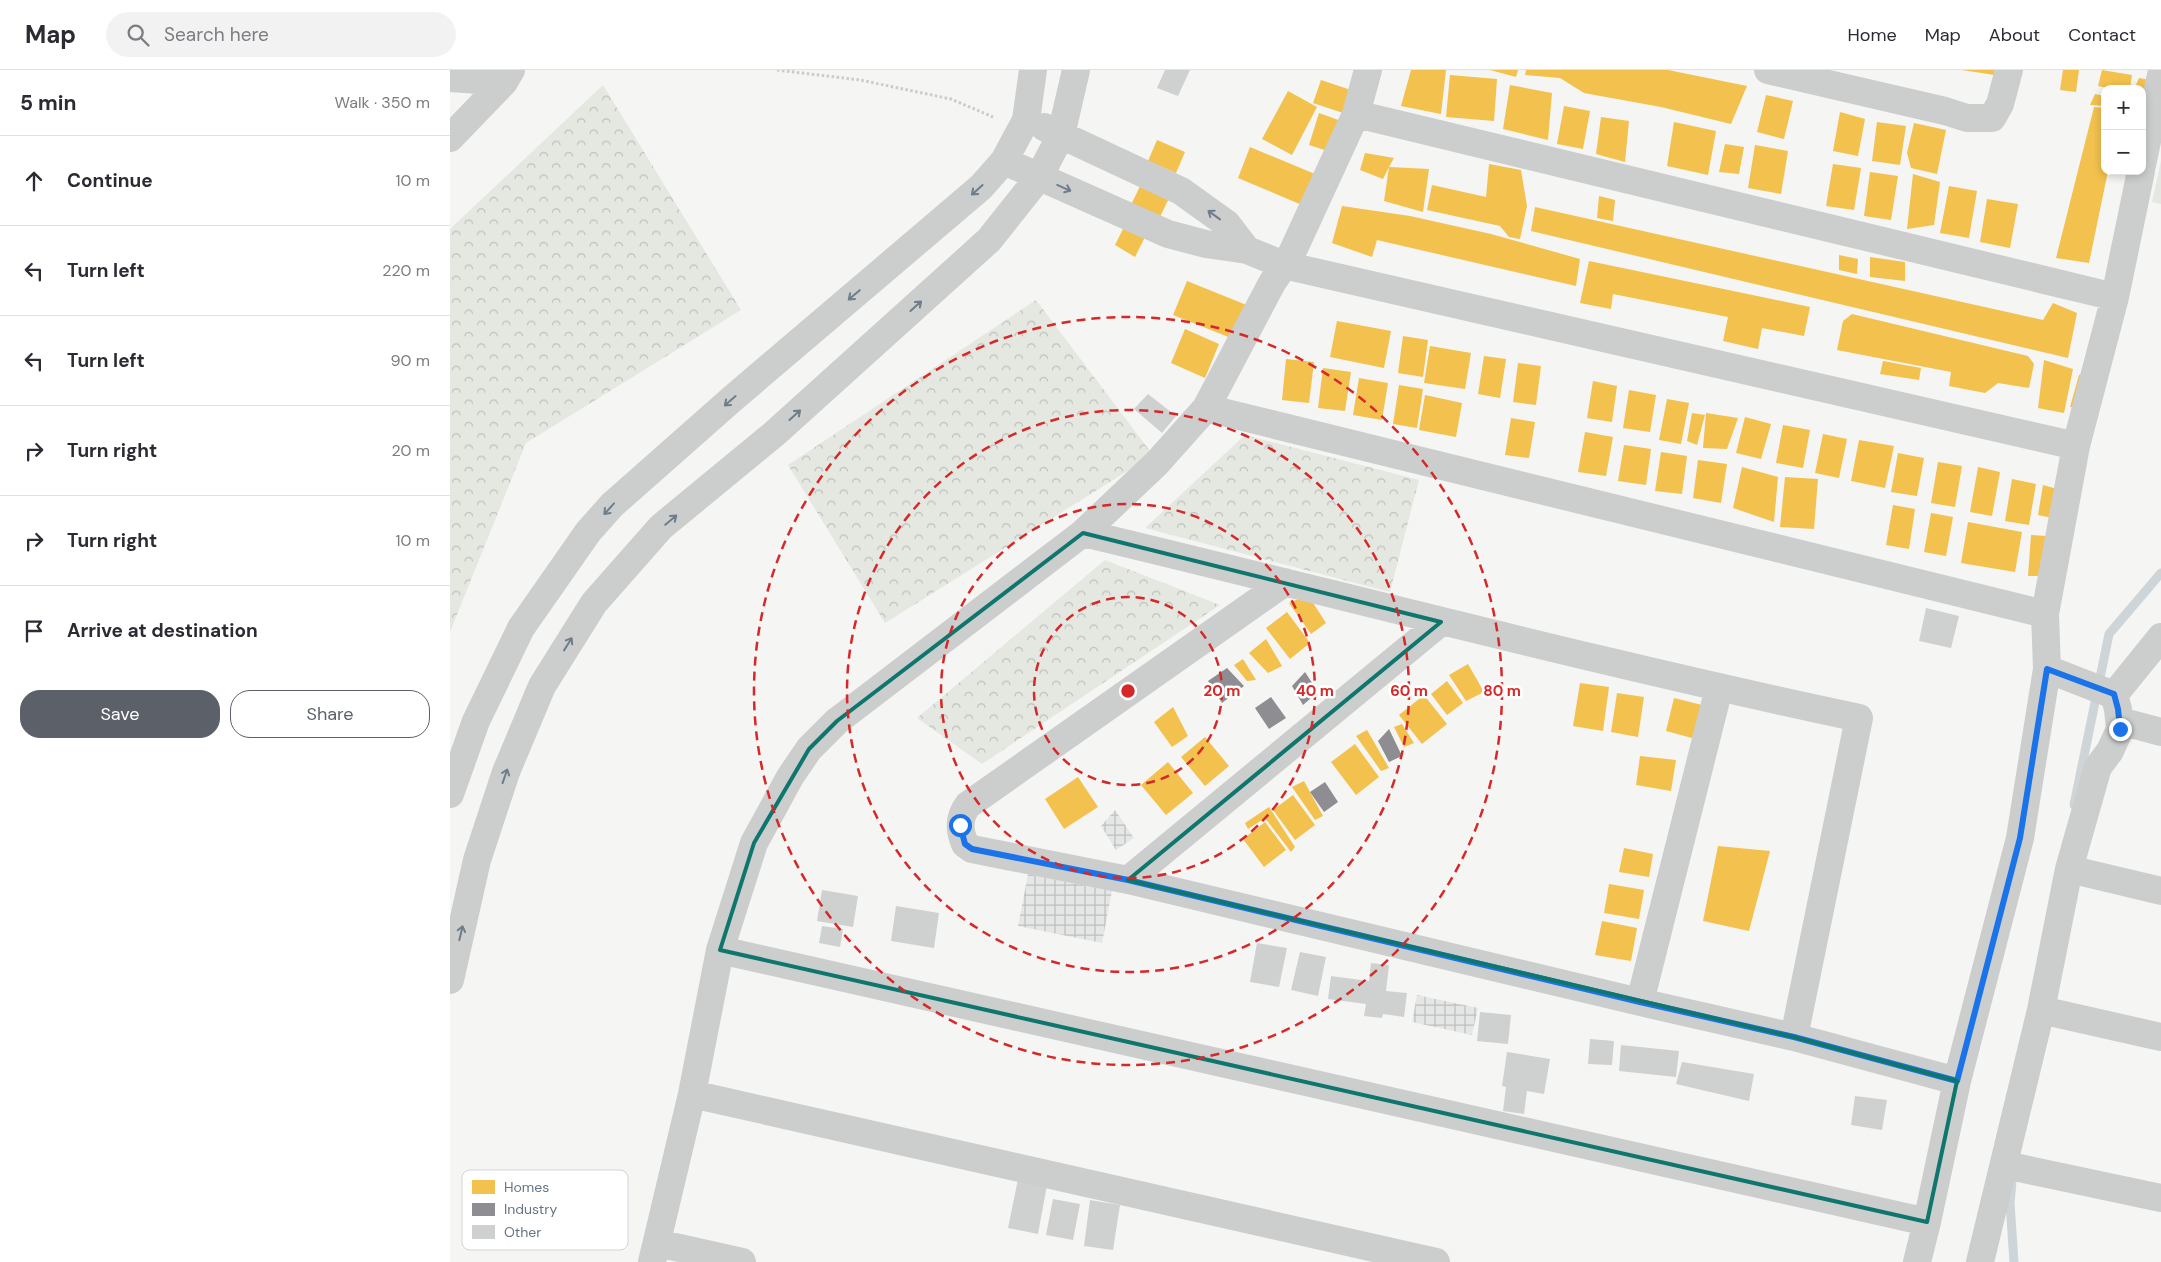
<!DOCTYPE html>
<html lang="en">
<head>
<meta charset="utf-8">
<style>
  :root { --surface:#fff; --page:#f2f2f3; --text:#2b2b33; --muted:#7c7c81; --line:#e1e1e2; --accent:#5c6069 }
  body { margin:0; font-family:"DM Sans",sans-serif; background:var(--page); color:var(--text) }
  .controls { position:absolute; right:15px; top:15px; display:grid; overflow:hidden; border-radius:10px; box-shadow:0 2px 8px #0003 }
  .controls button { width:45px; height:45px; display:grid; place-items:center; padding:0; border:0; border-bottom:1px solid var(--line); background:var(--surface); color:var(--text); font:25px sans-serif }
  .stop { position:absolute; width:15px; height:15px; margin:-11px; border:4px solid #1a73e8; border-radius:50%; background:#fff }
  .stop.end { background:#1a73e8; border-color:#fff; box-shadow:0 1px 5px #0008 }
  .list { margin:0; padding:0; list-style:none }
  h2 { display:flex; justify-content:space-between; align-items:center; height:65px; margin:0; padding:0 20px; font-size:21px }
  h2 small { font-size:16px; font-weight:400; color:var(--muted) }
  .list li { display:grid; grid-template-columns:32px 1fr auto; gap:15px; align-items:center; box-sizing:border-box; height:90px; padding:0 20px; border-top:1px solid var(--line) }
  .list b { display:block; font-size:19px; white-space:nowrap }
  .list em { font-size:16px; font-style:normal; color:var(--muted) }
  .actions { display:flex; gap:10px; padding:15px 20px }
  .actions a { flex:1; padding:11px 0; border:1px solid var(--accent); border-radius:20px; text-align:center; font-size:18px; color:var(--accent) }
  .actions .main { background:var(--accent); color:#fff }
  .icon { flex:none; width:28px; height:28px; fill:none; stroke:currentColor; stroke-width:2; stroke-linecap:round; stroke-linejoin:round }
  .map { position:relative; flex:none; width:1711px; height:1192px; overflow:hidden }
  header { display:flex; align-items:center; gap:30px; box-sizing:border-box; height:70px; padding:0 25px; background:var(--surface); border-bottom:1px solid var(--line) }
  header strong { font-size:24px }
  nav { display:flex; gap:28px; margin-inline-start:auto; font-size:18px }
  .search { width:350px; height:45px; background:var(--page); display:flex; align-items:center; gap:12px; box-sizing:border-box; padding:0 18px; border-radius:28px; color:var(--muted); font-size:19px }
  main { display:flex }
  aside { flex:1; background:var(--surface) }
  .map>svg:first-child { display:block }
  .industrial { fill:url(#industrial-grid) }
  .green { fill:#e4e8e1 }
  .forest { fill:url(#forest-crowns) }
  .homes { fill:#f2c14e }
  .industry { fill:#8d8d92 }
  .lines { fill:none; stroke-linecap:round; stroke-linejoin:round }
  .stream { stroke:#cdd5d8; stroke-width:9 }
  .building { fill:#cfd0d0 }
  .path { stroke:#cacbcb; stroke-width:3; stroke-dasharray:2.5 2.5; stroke-linecap:butt }
  .street { stroke:#cccece; stroke-width:28 }
  .oneway { stroke:#6e7d8b }
  .route { stroke:#1a73e8; stroke-width:6 }
  .marked { fill:none; stroke:#0f766e; stroke-width:4; stroke-linejoin:round }
  .ring { fill:none; stroke:#d62828; stroke-width:2.5; stroke-dasharray:9 6 }
  .key { fill:#fff; stroke:#d0d5da; stroke-width:1 }
  .key-label { font-size:14px; fill:#647484 }
  .centre { fill:#d62828; stroke:#fff; stroke-width:2.5 }
  .ring-label { font-size:15px; text-anchor:middle; font-weight:bold; fill:#d62828; stroke:#fff; stroke-width:5; stroke-linejoin:round; paint-order:stroke }
</style>
</head>
<body>
<header>
<strong>Map</strong>
<div class="search"><svg class="icon" aria-label="search" viewBox="0 0 24 24"><circle cx="10" cy="10" r="6"/><path d="M15 15l6 6"/></svg>Search here</div>
<nav><a>Home</a><a>Map</a><a>About</a><a>Contact</a></nav>
</header>
<main>
<aside>
<h2>5 min<small>Walk · 350 m</small></h2>
<ul class="list">
<li><svg class="icon" aria-label="ahead" viewBox="0 0 24 24"><path d="M12 20V5M6 11l6-6 6 6"/></svg><div><b>Continue</b></div><em>10 m</em></li>
<li><svg class="icon" aria-label="left" viewBox="0 0 24 24"><path d="M17 20v-9H6M10 6l-5 5 5 5"/></svg><div><b>Turn left</b></div><em>220 m</em></li>
<li><svg class="icon" aria-label="left" viewBox="0 0 24 24"><path d="M17 20v-9H6M10 6l-5 5 5 5"/></svg><div><b>Turn left</b></div><em>90 m</em></li>
<li><svg class="icon" aria-label="right" viewBox="0 0 24 24"><path d="M7 20v-9h11M14 6l5 5-5 5"/></svg><div><b>Turn right</b></div><em>20 m</em></li>
<li><svg class="icon" aria-label="right" viewBox="0 0 24 24"><path d="M7 20v-9h11M14 6l5 5-5 5"/></svg><div><b>Turn right</b></div><em>10 m</em></li>
<li><svg class="icon" aria-label="arrive" viewBox="0 0 24 24"><path d="M6 21V4h12l-3 4 3 4H6"/></svg><div><b>Arrive at destination</b></div></li>
</ul>
<div class="actions"><a class="main">Save</a><a>Share</a></div>
</aside>
<div class="map">
<svg width="1711" height="1192" viewBox="0 0 1711 1192">
  <defs>
    <pattern id="industrial-grid" width="8" height="8" patternUnits="userSpaceOnUse" patternTransform="scale(1.25)"><rect width="8" height="8" fill="#e5e7e6"/><path d="M0 4h8M4 0v8" fill="none" stroke="#bdc0c0"/></pattern>
    <pattern id="forest-crowns" width="20" height="18" patternUnits="userSpaceOnUse" patternTransform="scale(1.25)"><rect width="20" height="18" fill="#e4e8e1"/><path d="M2 6a3 3 0 1 1 6 0M12 15a3 3 0 1 1 6 0" fill="none" stroke="#bcc1bc"/></pattern>
  </defs>
  <rect width="100%" height="100%" fill="#f5f5f3"/>
  <path class="industrial" d="M 665,740 L 684,768 L 666,780 L 651,756 Z
    M 578,804 L 662,821 L 652,873 L 568,856 Z
    M 967,925 L 1028,938 L 1022,965 L 962,952 Z"/>
  <path class="green" d="M 1711,91 L 1711,134 L 1702,132 Z"/>
  <path class="forest" d="M 153,15 L 291,240 L 76,373 L 0,562 L 0,159 Z
    M 586,230 L 703,385 L 435,553 L 338,395 Z
    M 795,365 L 969,410 L 940,522 L 695,458 Z
    M 655,490 L 770,535 L 532,694 L 467,648 Z"/>
  <path class="homes" d="M 961,0 L 996,0 L 991,44 L 951,36 Z
    M 1040,0 L 1068,0 L 1066,7 Z
    M 1076,0 L 1218,0 L 1297,16 L 1281,54 L 1211,37 L 1134,23 L 1110,8 L 1075,5 Z
    M 1512,0 L 1545,0 L 1544,5 Z
    M 1613,0 L 1629,0 L 1626,22 L 1610,20 Z
    M 1652,0 L 1682,5 L 1680,19 L 1662,19 L 1648,16 Z
    M 1000,5 L 1047,9 L 1044,51 L 996,47 Z
    M 1689,8 L 1706,11 L 1703,24 L 1692,23 L 1692,19 L 1684,19 Z
    M 871,10 L 907,22 L 899,45 L 863,33 Z
    M 1060,15 L 1102,23 L 1098,70 L 1053,59 Z
    M 838,21 L 867,37 L 842,85 L 812,69 Z
    M 1645,24 L 1655,26 L 1655,36 L 1640,35 Z
    M 1316,25 L 1343,31 L 1334,69 L 1307,62 Z
    M 1114,36 L 1140,41 L 1133,79 L 1107,74 Z
    M 1644,37 L 1655,38 L 1655,101 L 1658,101 L 1639,193 L 1606,188 Z
    M 1390,42 L 1415,49 L 1408,86 L 1383,81 Z
    M 869,43 L 894,52 L 884,83 L 859,75 Z
    M 1151,47 L 1179,51 L 1175,92 L 1146,84 Z
    M 1224,52 L 1266,61 L 1258,105 L 1217,96 Z
    M 1427,52 L 1456,56 L 1450,95 L 1422,91 Z
    M 1464,53 L 1496,60 L 1487,104 L 1461,98 L 1457,83 Z
    M 707,70 L 735,82 L 726,103 L 698,91 Z
    M 1275,74 L 1294,77 L 1289,104 L 1269,102 Z
    M 1305,75 L 1338,81 L 1331,124 L 1298,118 Z
    M 800,77 L 865,104 L 852,135 L 788,108 Z
    M 915,83 L 944,88 L 939,97 L 979,99 L 973,142 L 934,131 L 939,97 L 933,109 L 910,100 Z
    M 1039,94 L 1071,100 L 1077,136 L 1070,169 L 1059,167 L 1050,156 L 977,140 L 982,115 L 1036,127 Z
    M 1383,94 L 1411,98 L 1404,140 L 1376,136 Z
    M 1420,102 L 1448,106 L 1441,150 L 1414,146 Z
    M 1463,104 L 1490,112 L 1484,155 L 1457,159 Z
    M 693,110 L 721,124 L 708,151 L 680,137 Z
    M 1499,116 L 1527,121 L 1519,168 L 1490,163 Z
    M 1149,126 L 1165,130 L 1163,151 L 1147,148 Z
    M 1537,129 L 1568,134 L 1560,178 L 1530,172 Z
    M 892,136 L 960,146 L 1041,164 L 1130,189 L 1126,216 L 927,170 L 922,187 L 882,173 Z
    M 1085,137 L 1593,250 L 1603,233 L 1627,243 L 1618,288 L 1081,161 Z
    M 675,155 L 696,165 L 685,187 L 665,175 Z
    M 1389,185 L 1408,189 L 1407,204 L 1389,200 Z
    M 1420,187 L 1455,192 L 1455,211 L 1420,207 Z
    M 1139,191 L 1360,237 L 1354,266 L 1312,258 L 1308,279 L 1273,271 L 1278,247 L 1163,224 L 1161,239 L 1130,233 Z
    M 737,211 L 799,236 L 786,270 L 723,245 Z
    M 1402,244 L 1578,286 L 1584,294 L 1579,318 L 1548,313 L 1535,323 L 1499,316 L 1501,302 L 1387,280 L 1393,251 Z
    M 887,251 L 941,261 L 934,298 L 880,287 Z
    M 735,259 L 769,274 L 755,308 L 721,293 Z
    M 953,266 L 978,270 L 973,307 L 948,303 Z
    M 980,276 L 1021,283 L 1015,319 L 974,313 Z
    M 1034,286 L 1056,289 L 1050,328 L 1028,324 Z
    M 836,289 L 864,292 L 859,333 L 832,330 Z
    M 1594,290 L 1623,299 L 1614,343 L 1588,338 Z
    M 1433,291 L 1471,298 L 1469,310 L 1430,304 Z
    M 1068,293 L 1091,296 L 1086,335 L 1063,332 Z
    M 873,298 L 901,302 L 895,341 L 868,338 Z
    M 1636,302 L 1629,337 L 1620,337 L 1629,305 Z
    M 909,308 L 938,313 L 932,350 L 903,345 Z
    M 1143,311 L 1167,316 L 1162,352 L 1137,348 Z
    M 949,315 L 973,319 L 967,358 L 943,354 Z
    M 1179,320 L 1206,325 L 1200,362 L 1173,358 Z
    M 975,325 L 1012,333 L 1006,367 L 969,360 Z
    M 1217,329 L 1239,333 L 1231,374 L 1209,370 Z
    M 1242,343 L 1255,345 L 1247,375 L 1237,371 Z
    M 1256,343 L 1288,348 L 1277,379 L 1253,378 Z
    M 1295,347 L 1321,354 L 1311,389 L 1286,383 Z
    M 1061,348 L 1085,352 L 1079,388 L 1055,385 Z
    M 1333,355 L 1360,360 L 1353,398 L 1326,393 Z
    M 1135,362 L 1163,367 L 1156,406 L 1128,402 Z
    M 1373,364 L 1397,369 L 1389,408 L 1365,403 Z
    M 1409,370 L 1444,376 L 1435,418 L 1401,411 Z
    M 1174,375 L 1201,379 L 1196,415 L 1168,411 Z
    M 1211,382 L 1237,386 L 1232,424 L 1205,421 Z
    M 1448,383 L 1474,388 L 1467,426 L 1441,422 Z
    M 1248,390 L 1277,394 L 1271,433 L 1243,428 Z
    M 1488,392 L 1512,396 L 1505,437 L 1481,433 Z
    M 1292,397 L 1328,407 L 1324,452 L 1283,438 Z
    M 1528,397 L 1550,402 L 1542,446 L 1520,442 Z
    M 1335,407 L 1368,409 L 1364,459 L 1330,457 Z
    M 1562,409 L 1586,414 L 1579,455 L 1555,451 Z
    M 1593,415 L 1611,420 L 1607,449 L 1588,445 Z
    M 1443,435 L 1465,439 L 1459,479 L 1436,475 Z
    M 1481,443 L 1503,447 L 1496,486 L 1474,482 Z
    M 1518,452 L 1572,462 L 1565,502 L 1511,493 Z
    M 1581,465 L 1596,466 L 1592,506 L 1578,506 Z
    M 858,525 L 876,553 L 861,564 L 839,533 Z
    M 837,542 L 860,573 L 840,589 L 816,558 Z
    M 816,569 L 832,596 L 818,603 L 799,583 Z
    M 793,589 L 806,610 L 797,611 L 784,595 Z
    M 1018,594 L 1034,622 L 1016,631 L 999,605 Z
    M 997,611 L 1013,633 L 997,645 L 981,624 Z
    M 1130,613 L 1159,617 L 1153,661 L 1123,656 Z
    M 1167,623 L 1194,627 L 1188,667 L 1161,662 Z
    M 974,625 L 997,654 L 972,674 L 949,645 Z
    M 1224,628 L 1252,635 L 1242,668 L 1216,661 Z
    M 723,637 L 738,666 L 722,677 L 704,652 Z
    M 952,654 L 964,673 L 954,677 L 944,657 Z
    M 917,660 L 939,698 L 931,701 L 906,666 Z
    M 755,667 L 779,696 L 755,716 L 731,687 Z
    M 905,674 L 929,707 L 906,725 L 881,692 Z
    M 1190,686 L 1226,690 L 1221,721 L 1186,715 Z
    M 718,692 L 743,723 L 716,745 L 691,715 Z
    M 628,707 L 648,737 L 614,759 L 595,729 Z
    M 854,711 L 873,746 L 865,750 L 842,717 Z
    M 843,725 L 865,755 L 845,770 L 823,740 Z
    M 819,737 L 845,777 L 841,782 L 815,748 L 798,759 L 795,753 Z
    M 815,752 L 836,780 L 814,797 L 793,769 Z
    M 1268,776 L 1320,781 L 1299,861 L 1253,851 Z
    M 1174,778 L 1203,784 L 1199,807 L 1169,802 Z
    M 1159,814 L 1194,820 L 1189,849 L 1154,843 Z
    M 1152,851 L 1187,858 L 1181,891 L 1145,885 Z"/>
  <path class="industry" d="M 777,598 L 794,616 L 772,633 L 758,611 Z
    M 855,602 L 868,622 L 853,635 L 842,616 Z
    M 821,627 L 836,648 L 819,659 L 805,638 Z
    M 939,659 L 952,686 L 939,692 L 928,671 Z
    M 875,712 L 888,732 L 874,742 L 860,722 Z"/>
  <g class="lines">
    <path class="stream" d="M 1624,735 L 1659,564 L 1711,503
      M 1562,1112 L 1560,1133 L 1564,1192"/>
  </g>
  <path class="building" d="M 715,0 L 740,0 L 728,26 L 707,18 Z
    M 698,324 L 726,346 L 712,363 L 684,339 Z
    M 1476,538 L 1509,546 L 1501,578 L 1469,571 Z
    M 372,820 L 408,826 L 403,857 L 367,851 Z
    M 446,836 L 489,843 L 484,878 L 441,871 Z
    M 372,856 L 393,859 L 390,877 L 369,873 Z
    M 807,873 L 837,878 L 829,917 L 800,912 Z
    M 850,882 L 876,887 L 868,926 L 841,920 Z
    M 921,893 L 939,895 L 936,921 L 957,923 L 954,947 L 933,944 L 932,948 L 914,946 L 916,934 L 878,929 L 881,906 L 919,911 Z
    M 1030,942 L 1061,945 L 1058,974 L 1027,971 Z
    M 1140,969 L 1164,971 L 1162,995 L 1138,994 Z
    M 1171,975 L 1229,981 L 1226,1007 L 1169,1001 Z
    M 1057,982 L 1100,989 L 1094,1024 L 1077,1021 L 1074,1044 L 1053,1041 L 1056,1017 L 1052,1016 Z
    M 1232,992 L 1304,1004 L 1299,1031 L 1226,1014 Z
    M 1405,1026 L 1437,1030 L 1432,1060 L 1401,1055 Z
    M 568,1109 L 597,1115 L 588,1164 L 558,1158 Z
    M 603,1129 L 630,1134 L 623,1170 L 596,1165 Z
    M 640,1130 L 670,1135 L 663,1180 L 634,1176 Z"/>
  <g class="lines">
    <path class="path" d="M 327,0 L 410,10 L 501,29 L 543,47"/>
    <path class="street" d="M 1318,0 L 1495,41 L 1517,48 L 1542,48 L 1550,34 L 1559,0
      M 0,8 L 54,12
      M 906,44 L 1665,227
      M 594,57 L 731,121 L 777,154 L 797,180
      M 0,68 L 54,12 L 61,0
      M 554,91 L 718,164 L 756,174 L 797,180 L 834,195 L 1626,376
      M 1692,95 L 1711,5
      M 756,338 L 1595,544
      M 633,463 C 892,525 1149,593 1409,648 L 1344,967
      M 835,512 L 518,735 C 508,748 509,760 515,774 L 522,779 L 678,810 L 1190,932 L 1344,967 L 1507,1011
      M 1597,599 L 1664,625 L 1711,567
      M 1670,659 L 1681,654 L 1711,662
      M 0,724 L 26,651 L 71,558 L 138,462 L 162,435 L 282,329 L 531,117 L 554,91 L 576,50 L 583,0
      M 1619,799 L 1711,821
      M 678,810 L 991,552
      M 270,880 L 1477,1152
      M 0,910 L 27,790 L 56,702 L 92,616 L 144,533 L 211,457 L 324,364 L 539,170 L 589,107 L 611,65 L 626,0
      M 1190,932 L 1269,618
      M 1591,940 L 1711,967
      M 242,1024 L 986,1192
      M 1555,1095 L 1711,1128
      M 207,1173 L 292,1192
      M 202,1192 L 242,1024 L 270,880 L 304,773 L 340,707 L 359,679 L 387,651 L 633,463 L 707,393 L 756,338 L 822,213 L 841,185 L 906,44 L 918,0
      M 1467,1192 L 1477,1152 L 1507,1011 L 1570,768 L 1597,599 L 1595,544 L 1626,376 L 1665,227 L 1691,101
      M 1530,1192 L 1591,940 L 1619,799 L 1648,697 L 1660,681 L 1670,659 L 1668,639 L 1664,625"/>
  </g>
  <defs><path id="oneway-shaft" d="M-6 0H5M1.5-3L5.5 0L1.5 3" fill="none" stroke-width="1.6" stroke-linecap="round" stroke-linejoin="round" transform="scale(1.25)"/></defs>
  <g class="oneway">
    <use href="#oneway-shaft" transform="translate(614 118) rotate(24)"/>
    <use href="#oneway-shaft" transform="translate(527 120) rotate(138)"/>
    <use href="#oneway-shaft" transform="translate(764 145) rotate(-144)"/>
    <use href="#oneway-shaft" transform="translate(404 225) rotate(140)"/>
    <use href="#oneway-shaft" transform="translate(466 236) rotate(-42)"/>
    <use href="#oneway-shaft" transform="translate(280 331) rotate(139)"/>
    <use href="#oneway-shaft" transform="translate(345 345) rotate(-42)"/>
    <use href="#oneway-shaft" transform="translate(159 439) rotate(132)"/>
    <use href="#oneway-shaft" transform="translate(221 450) rotate(-40)"/>
    <use href="#oneway-shaft" transform="translate(118 574) rotate(-58)"/>
    <use href="#oneway-shaft" transform="translate(55 706) rotate(-71)"/>
    <use href="#oneway-shaft" transform="translate(11 863) rotate(-77)"/>
  </g>
  <g class="lines">
    <path class="route" d="M 510,755 L 515,774 L 522,779 L 678,810 L 1190,932 L 1344,967 L 1507,1011 L 1570,768 L 1597,599 L 1664,624 L 1668,639 L 1670,659"/>
  </g>
  <path class="marked" d="M 633,463 L 991,552 L 678,810 L 1344,967 L 1507,1011 L 1477,1152 L 270,880 L 304,773 L 359,679 L 387,651 Z"/>
  <g class="ring">
    <circle cx="678" cy="621" r="94"/>
    <circle cx="678" cy="621" r="187"/>
    <circle cx="678" cy="621" r="281"/>
    <circle cx="678" cy="621" r="374"/>
  </g>
  <rect x="12" y="1100" width="166" height="80" rx="8" class="key"/>
  <rect x="22" y="1110" width="23" height="14" fill="#f2c14e"/>
  <rect x="22" y="1133" width="23" height="13" fill="#8d8d92"/>
  <rect x="22" y="1155" width="23" height="14" fill="#cfd0d0"/>
  <g class="key-label">
    <text x="54" y="1122">Homes</text>
    <text x="54" y="1144">Industry</text>
    <text x="54" y="1167">Other</text>
  </g>
  <circle cx="678" cy="621" r="8" class="centre"/>
  <g class="ring-label">
    <text x="772" y="626">20 m</text>
    <text x="865" y="626">40 m</text>
    <text x="959" y="626">60 m</text>
    <text x="1052" y="626">80 m</text>
  </g>
</svg>
<div class="controls">
<button>+</button>
<button>−</button>
</div>
<div class="stop" style="left:510px;top:755px"></div>
<div class="stop end" style="left:1670px;top:659px"></div>
</div>
</main>
</body>
</html>
